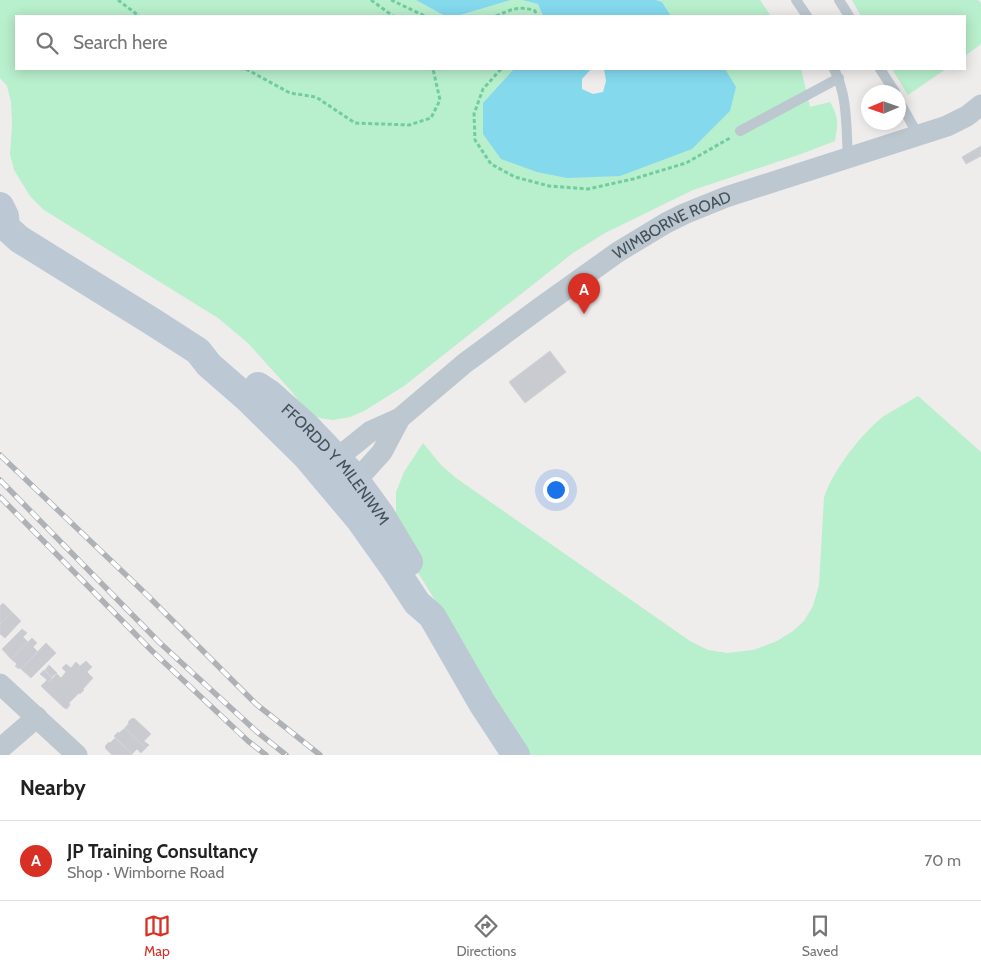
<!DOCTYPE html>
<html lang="en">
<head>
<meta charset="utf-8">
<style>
  :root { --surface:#fff; --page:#f6f6f6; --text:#222; --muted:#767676; --line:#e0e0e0; --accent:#d93025 }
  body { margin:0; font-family:Cabin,sans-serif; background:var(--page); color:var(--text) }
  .compass { position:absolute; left:861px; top:85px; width:45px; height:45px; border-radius:50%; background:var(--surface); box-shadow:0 2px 12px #0003; rotate:268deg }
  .you { position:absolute; left:555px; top:489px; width:18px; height:18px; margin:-12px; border:4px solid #fff; border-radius:50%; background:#1a73e8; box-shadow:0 0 0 8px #1a73e833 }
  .badge { display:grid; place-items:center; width:32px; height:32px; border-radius:50%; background:var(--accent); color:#fff; font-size:16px; font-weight:700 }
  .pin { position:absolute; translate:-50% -41px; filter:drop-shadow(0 1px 2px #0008) }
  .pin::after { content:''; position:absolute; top:26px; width:18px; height:15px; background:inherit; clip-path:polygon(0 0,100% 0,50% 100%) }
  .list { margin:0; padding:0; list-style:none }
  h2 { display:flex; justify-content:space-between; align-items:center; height:65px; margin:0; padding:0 20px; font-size:21px }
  h2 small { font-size:16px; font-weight:400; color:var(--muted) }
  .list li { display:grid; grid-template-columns:32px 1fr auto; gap:15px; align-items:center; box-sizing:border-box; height:80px; padding:0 20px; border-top:1px solid var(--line) }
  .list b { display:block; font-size:19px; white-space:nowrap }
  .list p { margin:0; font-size:16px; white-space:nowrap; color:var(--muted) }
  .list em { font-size:16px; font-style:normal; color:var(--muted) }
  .icon { flex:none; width:28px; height:28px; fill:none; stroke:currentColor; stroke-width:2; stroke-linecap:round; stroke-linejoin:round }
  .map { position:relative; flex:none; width:981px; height:755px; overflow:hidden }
  .search { position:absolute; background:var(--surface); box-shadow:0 2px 12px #0003; left:15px; right:15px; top:15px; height:55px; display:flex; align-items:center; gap:12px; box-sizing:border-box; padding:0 18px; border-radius:0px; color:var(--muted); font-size:19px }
  .sheet { height:145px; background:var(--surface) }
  nav { display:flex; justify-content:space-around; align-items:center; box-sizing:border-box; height:70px; border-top:1px solid var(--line); background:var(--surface); font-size:14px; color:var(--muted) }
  nav a { display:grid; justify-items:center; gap:2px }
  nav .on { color:var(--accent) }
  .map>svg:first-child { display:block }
  .green { fill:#b8efcc }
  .water { fill:#84d9ed }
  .building { fill:#c9cbd1; stroke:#d0d2d8 }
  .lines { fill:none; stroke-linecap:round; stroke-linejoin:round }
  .path { stroke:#70cd9e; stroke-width:3; stroke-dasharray:4 2.5; stroke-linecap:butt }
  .lane { stroke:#bcc7cf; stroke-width:10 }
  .street { stroke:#bcc7cf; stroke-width:21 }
  .secondary { stroke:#bcc8d4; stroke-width:28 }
  .rail-casing { stroke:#aeb2b7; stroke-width:5.5 }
  .rail { stroke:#fff; stroke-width:4; stroke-dasharray:11; stroke-linecap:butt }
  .labels { text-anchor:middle; stroke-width:5; stroke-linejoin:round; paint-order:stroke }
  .street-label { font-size:16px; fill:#44505a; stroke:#fff }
</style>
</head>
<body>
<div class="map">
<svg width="981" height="755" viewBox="0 0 981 755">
  <rect width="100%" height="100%" fill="#efecec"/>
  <path class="green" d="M 0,0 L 416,0 L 445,16 L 16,16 L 16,69 L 514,69 L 510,74 L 483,134 L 725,70 L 725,69 L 801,69 L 810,107 L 830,102 C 839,118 838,123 835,141 L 801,154 L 693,190 L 605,233 L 573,253 L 404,386 L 364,411 L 350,417 L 333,420 L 319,418 L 307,412 L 292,392 L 248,343 L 218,318 L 44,210 L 30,196 L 14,170 L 10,154 L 12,124 L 11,102 L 7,86 L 0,78 Z
    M 511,0 L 522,0 L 538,4 L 543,16 L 457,16 Z
    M 656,0 L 760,0 L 771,16 L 671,16 L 662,2 Z
    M 852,0 L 978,0 L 981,3 L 981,44 L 965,56 L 965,16 L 861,16 Z
    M 892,69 L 946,69 L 908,95 Z
    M 918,396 L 981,452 L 981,755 L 530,755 L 414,566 L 403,540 L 396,514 L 396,492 L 404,472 L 423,443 L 441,465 L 456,478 L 690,641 L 708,650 L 727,653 L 753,650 L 777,641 L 793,631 L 804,621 L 813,606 L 819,585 L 824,498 C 832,471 862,433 884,416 C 895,409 907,403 918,396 Z"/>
  <path class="water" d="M 416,0 L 511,0 L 457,16 L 445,16 Z
    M 522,0 L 656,0 L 662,2 L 671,16 L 543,16 L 538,4 Z
    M 514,69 L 591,69 L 582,79 L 582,89 L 593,94 L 603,92 L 606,81 L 604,69 L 725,69 L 736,87 L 730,111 L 692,149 L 620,176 L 567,178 L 537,172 L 501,159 L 483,134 L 483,103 Z"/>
  <path class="building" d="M 981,146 L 981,156 L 966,164 L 962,157 Z
    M 550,351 L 566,372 L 525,403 L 509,382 Z
    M 3,603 L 12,612 L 0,624 L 0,606 Z
    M 12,612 L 21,621 L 5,638 L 0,634 L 0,624 Z
    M 22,629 L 27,633 L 23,637 L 28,642 L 11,659 L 2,649 Z
    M 32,638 L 37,643 L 33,647 L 38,652 L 21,669 L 20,668 L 19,669 L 15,666 L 17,664 L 11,659 Z
    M 46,643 L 56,653 L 31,678 L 21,669 Z
    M 86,661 L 92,667 L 87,672 L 93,678 L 83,689 L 84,690 L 80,694 L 79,693 L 69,703 L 70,705 L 67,709 L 64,708 L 41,686 L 47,680 L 40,674 L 44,670 L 52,678 L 49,681 L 49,682 L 57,674 L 61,678 L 66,672 L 62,668 L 66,664 L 71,668 L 76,662 L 80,666 Z
    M 49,665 L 57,673 L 52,677 L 45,670 Z
    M 132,718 L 133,719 L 134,718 L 151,734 L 144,741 L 149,745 L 146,748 L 125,728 L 129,723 L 128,722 Z
    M 125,728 L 146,748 L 141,753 L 137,749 L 132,754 L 114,736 L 118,732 L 119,733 Z
    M 115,738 L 132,754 L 132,755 L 112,755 L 105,748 L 106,747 L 105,746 L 109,742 L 110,743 Z"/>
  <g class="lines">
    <path class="path" d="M 118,0 L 139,16
      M 371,0 L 393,16
      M 391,0 L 425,16
      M 496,16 C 510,10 520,5 535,11 L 537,16
      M 246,69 L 290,93 L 316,97 L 355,123 L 409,125 L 431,118 L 440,100 L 433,69
      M 501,69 L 483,89 L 474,114 L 475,140 L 491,164 L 515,177 L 549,186 L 588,189 L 633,179 L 686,163 L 730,138"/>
    <path class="lane" d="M 796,0 L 807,16
      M 839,0 L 849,16
      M 834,69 C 848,96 846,128 848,158
      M 880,69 L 895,92
      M 898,99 L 918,135
      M 740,131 L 839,78"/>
    <g class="street">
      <path id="s1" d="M 326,467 L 371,431 L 400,418 L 465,363 L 541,307 L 618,252 L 666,223 L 684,214 L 726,197 L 947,126 L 967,116 L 981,105"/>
      <path d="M 346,492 L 382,452 L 400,418"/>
      <path d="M 0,684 L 77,755"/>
      <path d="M 0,749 L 37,717"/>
    </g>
    <g class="secondary">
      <path d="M 0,206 L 5,216 L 6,227 L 19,239 L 153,322 L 198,351 L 209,365 L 248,399 L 306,456 L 359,519 L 396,571 L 417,603 L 432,616 L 482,703 L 516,755"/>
      <path id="s2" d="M 258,386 L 270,394 L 306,426 L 349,471 L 381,515 L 409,562"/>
    </g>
    <g class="rail-casing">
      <path id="rail" d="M 0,455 L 146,594 L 256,704 L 320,755
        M 0,480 L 160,643 L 256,731 L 286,755
        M 0,497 L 152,651 L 248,741 L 266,755"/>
    </g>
    <use href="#rail" class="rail"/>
  </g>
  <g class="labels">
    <g class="street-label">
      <text dy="6" stroke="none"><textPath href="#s1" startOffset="424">WIMBORNE ROAD</textPath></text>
      <text dy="6" stroke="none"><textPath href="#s2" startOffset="111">FFORDD Y MILENIWM</textPath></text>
    </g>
  </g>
</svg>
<svg class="compass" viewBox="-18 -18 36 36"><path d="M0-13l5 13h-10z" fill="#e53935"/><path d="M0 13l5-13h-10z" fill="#767676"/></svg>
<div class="you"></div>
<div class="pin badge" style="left:584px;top:314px">A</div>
<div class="search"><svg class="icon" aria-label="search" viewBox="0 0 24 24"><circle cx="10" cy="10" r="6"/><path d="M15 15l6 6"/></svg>Search here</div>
</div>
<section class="sheet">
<h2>Nearby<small></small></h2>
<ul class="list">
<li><span class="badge">A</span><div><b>JP Training Consultancy</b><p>Shop · Wimborne Road</p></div><em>70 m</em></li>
</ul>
</section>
<nav>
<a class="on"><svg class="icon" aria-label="map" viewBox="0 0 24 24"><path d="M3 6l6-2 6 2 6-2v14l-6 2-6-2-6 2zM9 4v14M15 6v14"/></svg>Map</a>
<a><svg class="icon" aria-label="directions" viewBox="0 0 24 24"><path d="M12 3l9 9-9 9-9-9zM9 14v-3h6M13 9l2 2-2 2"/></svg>Directions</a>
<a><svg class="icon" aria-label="saved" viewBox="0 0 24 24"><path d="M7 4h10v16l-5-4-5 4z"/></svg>Saved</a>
</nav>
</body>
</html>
